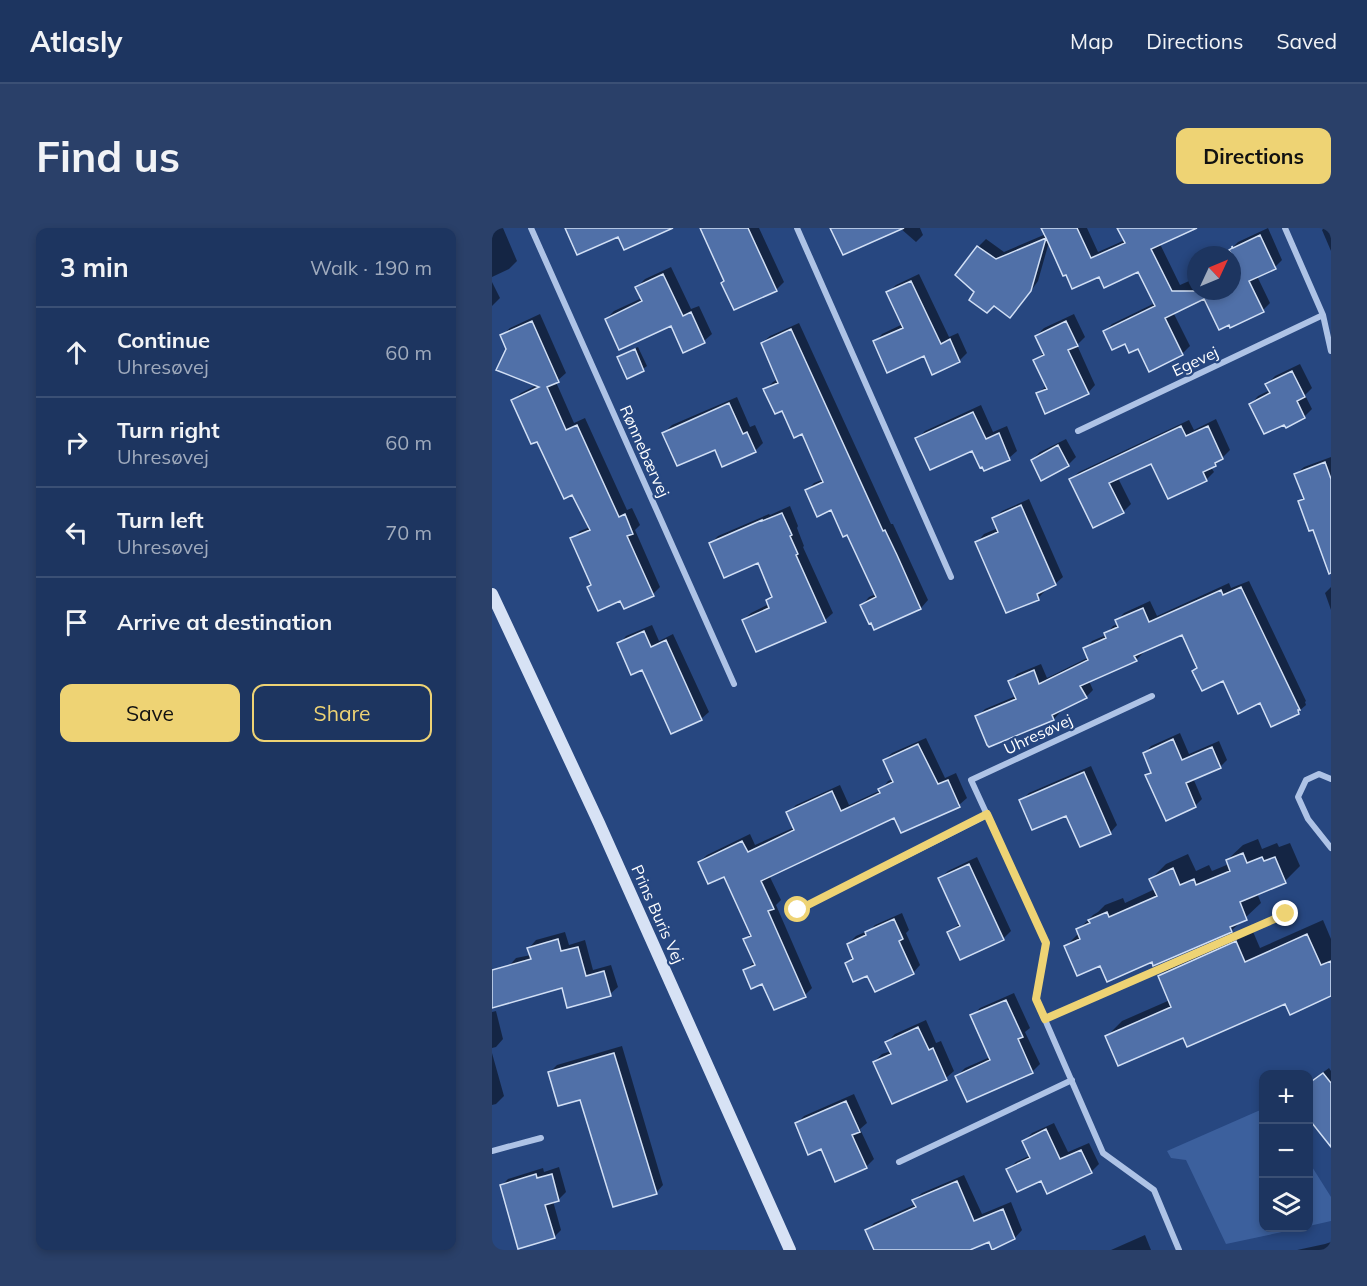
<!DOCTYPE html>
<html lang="en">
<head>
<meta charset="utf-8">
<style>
  :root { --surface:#1d3560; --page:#2a4069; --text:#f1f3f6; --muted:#a0abbd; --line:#3b5075; --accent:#eed374 }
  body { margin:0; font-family:Mulish,sans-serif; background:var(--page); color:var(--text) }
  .controls { position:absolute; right:18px; bottom:18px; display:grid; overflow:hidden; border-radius:12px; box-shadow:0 3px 9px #0003 }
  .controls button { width:54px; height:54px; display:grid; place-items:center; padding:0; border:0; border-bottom:2px solid var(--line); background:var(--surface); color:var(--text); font:30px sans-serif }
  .compass { position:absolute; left:695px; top:18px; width:54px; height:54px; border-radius:50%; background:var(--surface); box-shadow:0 3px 9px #0003; rotate:46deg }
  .stop { position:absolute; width:18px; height:18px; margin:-14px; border:4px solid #eed374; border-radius:50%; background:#fff }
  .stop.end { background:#eed374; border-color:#fff; box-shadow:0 2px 6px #0008 }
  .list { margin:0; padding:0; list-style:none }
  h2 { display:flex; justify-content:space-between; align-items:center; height:78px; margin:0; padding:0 24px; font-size:26px }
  h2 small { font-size:20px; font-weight:400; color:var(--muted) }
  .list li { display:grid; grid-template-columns:39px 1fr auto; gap:18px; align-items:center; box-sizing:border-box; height:90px; padding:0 24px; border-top:2px solid var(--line) }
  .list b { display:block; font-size:22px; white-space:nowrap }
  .list p { margin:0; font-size:20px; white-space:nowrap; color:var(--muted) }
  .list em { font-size:20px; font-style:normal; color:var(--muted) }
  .actions { display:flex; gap:12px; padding:18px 24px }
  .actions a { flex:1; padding:14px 0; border:2px solid var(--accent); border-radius:12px; text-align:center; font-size:21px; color:var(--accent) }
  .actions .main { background:var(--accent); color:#111 }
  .icon { flex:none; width:33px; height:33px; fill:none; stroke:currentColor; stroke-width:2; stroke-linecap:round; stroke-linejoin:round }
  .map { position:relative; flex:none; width:839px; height:1022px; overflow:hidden; border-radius:12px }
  header { display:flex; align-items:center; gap:36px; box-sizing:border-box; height:84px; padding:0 30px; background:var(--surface); border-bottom:2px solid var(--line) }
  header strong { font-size:28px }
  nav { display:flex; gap:33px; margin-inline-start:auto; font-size:21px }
  .intro { display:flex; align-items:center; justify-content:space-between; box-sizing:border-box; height:144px; padding:0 36px }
  h1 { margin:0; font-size:42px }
  .button { padding:15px 27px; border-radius:12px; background:var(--accent); color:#111; font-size:21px; font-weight:700 }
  main { display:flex; gap:36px; padding:0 36px }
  aside { flex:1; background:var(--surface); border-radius:12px; box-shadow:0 3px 9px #0003 }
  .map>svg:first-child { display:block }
  .green { fill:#3c609d }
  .shadow { fill:#0007 }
  .building { fill:#5070a8; stroke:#d1dff5; stroke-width:1.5 }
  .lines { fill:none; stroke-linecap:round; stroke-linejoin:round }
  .street { stroke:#aec3e6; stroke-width:6 }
  .secondary { stroke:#d7e2f5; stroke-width:12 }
  .route { stroke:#eed374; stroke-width:8 }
  .labels { text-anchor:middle; stroke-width:4.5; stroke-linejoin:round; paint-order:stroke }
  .street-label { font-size:16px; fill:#fff; stroke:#274780 }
</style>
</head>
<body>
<header>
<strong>Atlasly</strong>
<nav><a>Map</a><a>Directions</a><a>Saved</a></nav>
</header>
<div class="intro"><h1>Find us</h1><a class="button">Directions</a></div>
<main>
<aside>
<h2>3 min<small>Walk · 190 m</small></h2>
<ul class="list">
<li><svg class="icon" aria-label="ahead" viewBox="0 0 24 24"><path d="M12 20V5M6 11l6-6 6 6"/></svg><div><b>Continue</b><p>Uhresøvej</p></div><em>60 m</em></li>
<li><svg class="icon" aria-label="right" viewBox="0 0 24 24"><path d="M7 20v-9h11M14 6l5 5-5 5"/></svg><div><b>Turn right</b><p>Uhresøvej</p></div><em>60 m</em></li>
<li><svg class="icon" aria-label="left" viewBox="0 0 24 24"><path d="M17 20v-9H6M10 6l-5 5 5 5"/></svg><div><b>Turn left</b><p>Uhresøvej</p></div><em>70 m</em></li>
<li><svg class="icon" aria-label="arrive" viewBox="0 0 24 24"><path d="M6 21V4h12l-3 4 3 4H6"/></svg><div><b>Arrive at destination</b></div></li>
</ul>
<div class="actions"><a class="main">Save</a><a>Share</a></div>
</aside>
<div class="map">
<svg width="839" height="1022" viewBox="0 0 839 1022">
  <rect width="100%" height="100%" fill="#274780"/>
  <path class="green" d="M 771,882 L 772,1000 L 809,1000 L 734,1016 L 694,932 L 679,930 L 675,923 L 766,883 Z
    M 817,934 L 839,969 L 839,993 L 817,998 Z"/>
  <path class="shadow" d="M 0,0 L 11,0 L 25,33 L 17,41 L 0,49 Z
    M 209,0 L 267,0 L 292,54 L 284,62 L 233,52 Z
    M 408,0 L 428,0 L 431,7 L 424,14 Z
    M 551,0 L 595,0 L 606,24 L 633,12 L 627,0 L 695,0 L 668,16 L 688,57 L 704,50 L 704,63 L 740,63 L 743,32 L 738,22 L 746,14 L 776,0 L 790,32 L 783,39 L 765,48 L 778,75 L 771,82 L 713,69 L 681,84 L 698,118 L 690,126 L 646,119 L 612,104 L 620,96 L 663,75 L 647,42 L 608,47 L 557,14 L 546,53 L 526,81 L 518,88 L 465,47 L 486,19 L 494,11 L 512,24 L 554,6 Z
    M 832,0 L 839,0 L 839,23 L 830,2 Z
    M 179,39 L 199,81 L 207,78 L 220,106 L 212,113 L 192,123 L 179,96 L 114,91 L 122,83 L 150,70 L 145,59 L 153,51 Z
    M 427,46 L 457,109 L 466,105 L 475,125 L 467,133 L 383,114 L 390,106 L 411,96 L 396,64 L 404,57 Z
    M 0,54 L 8,70 L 0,78 Z
    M 48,86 L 74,145 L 64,154 L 82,195 L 93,190 L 135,282 L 140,280 L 148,297 L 143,302 L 168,359 L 161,366 L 101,356 L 80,311 L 88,303 L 98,299 L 81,265 L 21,172 L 29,165 L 45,157 L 16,121 L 10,107 L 18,100 Z
    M 582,86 L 593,109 L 585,117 L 603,157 L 596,165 L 545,166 L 555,157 L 543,133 L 552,124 L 544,108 L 552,100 Z
    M 307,95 L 399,296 L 401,296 L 436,372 L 429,380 L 383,400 L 370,377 L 377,369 L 384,366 L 356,305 L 340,280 L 315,262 L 322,255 L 332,251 L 311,204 L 273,162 L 281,154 L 286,151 L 270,115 L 278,108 Z
    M 146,119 L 155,138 L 151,141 L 127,129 L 130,126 Z
    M 808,136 L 820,160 L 813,167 L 820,181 L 812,189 L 759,176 L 766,168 L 778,162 L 775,156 L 783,148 Z
    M 245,169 L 258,199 L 263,197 L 271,215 L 263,223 L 223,220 L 172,205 L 180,197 Z
    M 489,177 L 501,204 L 515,198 L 525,223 L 517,230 L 491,237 L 481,222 L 425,211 L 433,203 Z
    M 724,191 L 738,222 L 723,237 L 719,239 L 722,244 L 714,252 L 660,234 L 626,250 L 639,276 L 631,284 L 579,251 L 587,244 L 697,192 L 702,202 Z
    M 574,211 L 584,229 L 576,237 L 540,232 L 548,224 Z
    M 839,229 L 839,344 L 821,300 L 808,274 L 812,269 L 804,246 L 812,239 Z
    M 537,271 L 571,349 L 563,356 L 553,361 L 553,363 L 546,370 L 485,314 L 492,306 L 506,300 L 502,290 L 510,283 Z
    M 298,278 L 306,298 L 305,300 L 312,318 L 311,319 L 341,385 L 333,392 L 251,392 L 259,385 L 277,376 L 275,372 L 281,367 L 267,333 L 219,315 L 226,308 L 277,286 L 278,287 Z
    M 757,353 L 814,473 L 813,474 L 814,477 L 806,484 L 769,473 L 731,451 L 702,443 L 706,439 L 691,405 L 651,422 L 652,424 L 644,432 L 597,453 L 601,462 L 594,469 L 569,482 L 569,483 L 562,491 L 498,517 L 485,489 L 493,481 L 524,468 L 518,453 L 525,446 L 549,436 L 555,450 L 597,429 L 593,421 L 600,413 L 614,407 L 614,406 L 621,398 L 626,396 L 625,392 L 632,385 L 658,373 L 665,388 L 737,355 L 739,360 Z
    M 839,359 L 839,382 L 833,365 Z
    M 160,397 L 167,413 L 181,406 L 217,484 L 209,491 L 151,440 L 127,416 L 134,408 Z
    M 688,505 L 697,526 L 727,513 L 735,532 L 728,539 L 701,550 L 710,571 L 703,578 L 655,548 L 660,543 L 653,525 L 659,518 Z
    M 434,510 L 453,550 L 464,545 L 475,570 L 467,577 L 410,603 L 403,588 L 277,647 L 289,672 L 284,677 L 320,760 L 313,767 L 271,754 L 253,742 L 263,733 L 253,711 L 260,705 L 233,647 L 207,634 L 215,627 L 258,606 L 263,617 L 303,599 L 296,585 L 304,577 L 348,557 L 357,577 L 389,562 L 396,553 L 401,551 L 392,532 L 400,525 Z
    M 599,538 L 625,597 L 618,605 L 575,586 L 529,573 L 537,565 Z
    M 766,611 L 770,621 L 785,615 L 787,619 L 798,615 L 808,638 L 793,653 L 765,665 L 769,675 L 739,703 L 661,732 L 609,736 L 573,719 L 587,705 L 586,702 L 601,687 L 606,684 L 613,677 L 631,670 L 633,675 L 663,661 L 659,651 L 674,636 L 696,626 L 704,643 L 717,637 L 720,643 L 737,636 L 735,632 L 751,617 Z
    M 485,629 L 519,703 L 511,711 L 457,704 L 468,695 L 448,650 L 456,643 Z
    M 410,685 L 417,702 L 414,705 L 428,737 L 421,745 L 376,746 L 355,735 L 362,728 L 356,716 L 364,708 L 378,702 L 383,697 Z
    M 831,692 L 839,711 L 839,767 L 794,774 L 692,808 L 615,808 L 630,793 L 678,772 L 667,748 L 683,733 L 759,699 L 768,720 Z
    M 73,704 L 77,717 L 93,712 L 101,742 L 119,737 L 126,759 L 118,766 L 71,759 L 17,738 L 24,730 L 39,727 L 37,720 L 44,712 Z
    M 522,765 L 538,800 L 533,804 L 548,836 L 540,844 L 465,848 L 473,840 L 498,829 L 480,788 L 488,780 Z
    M 4,783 L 11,811 L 4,819 L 0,820 L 0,784 Z
    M 434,792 L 444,815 L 449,813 L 462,843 L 454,850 L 382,834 L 390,826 L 399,823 L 395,814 L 403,806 Z
    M 130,818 L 171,957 L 164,965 L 89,870 L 57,845 L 65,837 Z
    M 0,825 L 12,868 L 4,876 L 0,877 Z
    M 837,840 L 839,843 L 839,913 L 816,887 L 816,855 Z
    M 362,866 L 375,895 L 368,901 L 382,931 L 374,939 L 330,919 L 304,896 L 312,888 Z
    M 562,895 L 576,924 L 597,915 L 607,936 L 599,944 L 550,951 L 516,942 L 524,934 L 539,927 L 532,913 L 540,905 Z
    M 67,939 L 74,964 L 67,971 L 61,973 L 69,1002 L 62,1009 L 9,958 L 16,951 L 51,940 L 52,944 Z
    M 472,947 L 490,986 L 519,974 L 530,1002 L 523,1010 L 497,1012 L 474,1022 L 384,1022 L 375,1002 L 382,995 L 424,976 L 422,972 L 430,965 Z
    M 653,1007 L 659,1022 L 619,1022 Z
    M 839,1014 L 839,1022 L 805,1022 L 833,1016 Z"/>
  <path class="building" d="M 73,0 L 181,0 L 132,22 L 126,9 L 85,27 Z
    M 208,0 L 256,0 L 285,63 L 242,82 L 229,55 L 232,53 Z
    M 338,0 L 412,0 L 351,27 Z
    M 549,0 L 585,0 L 599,30 L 633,15 L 625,0 L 705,0 L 659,21 L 680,63 L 740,63 L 740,27 L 737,22 L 740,20 L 740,18 L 741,20 L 768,7 L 784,41 L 757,53 L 772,84 L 738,100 L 737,97 L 727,102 L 712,71 L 673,90 L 691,127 L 657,144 L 646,121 L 637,125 L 633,116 L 620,122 L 611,103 L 663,78 L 646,44 L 612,60 L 607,49 L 580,61 L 574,47 L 571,48 L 554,10 L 539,63 L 518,90 L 502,78 L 495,85 L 477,72 L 482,64 L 463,47 L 485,18 L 504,31 L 554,10 Z
    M 171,46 L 191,88 L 199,84 L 213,115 L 191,125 L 179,98 L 127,122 L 113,91 L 150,73 L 143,59 Z
    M 419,53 L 449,116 L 458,111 L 468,134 L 440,147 L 432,128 L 395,145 L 381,113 L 411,100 L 394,64 Z
    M 40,93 L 67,154 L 55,159 L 74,202 L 85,197 L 127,289 L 133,286 L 141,306 L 135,308 L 162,368 L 132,381 L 128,373 L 106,383 L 95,359 L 99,357 L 78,310 L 98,302 L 80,267 L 72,271 L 45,214 L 39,216 L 19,172 L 47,159 L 4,142 L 14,121 L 8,107 Z
    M 574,93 L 586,118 L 576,122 L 597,166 L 553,186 L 544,165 L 555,161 L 541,132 L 552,127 L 543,108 Z
    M 299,101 L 391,303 L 393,302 L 405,327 L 429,381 L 382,402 L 379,395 L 377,396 L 368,377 L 384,369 L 355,307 L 351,309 L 339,282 L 325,289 L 313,262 L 331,254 L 310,206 L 302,210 L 290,183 L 283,186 L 271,161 L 286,155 L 269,115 Z
    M 143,121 L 152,143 L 135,151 L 125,129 Z
    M 800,143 L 813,169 L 805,173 L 813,190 L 794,200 L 792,197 L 772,206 L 757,176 L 778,165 L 773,156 Z
    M 237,175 L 251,206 L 255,204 L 264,224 L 230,239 L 223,222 L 185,238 L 170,205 Z
    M 481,184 L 494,211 L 507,205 L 518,232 L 492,243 L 490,239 L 488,240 L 480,223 L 438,242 L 423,210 Z
    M 689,198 L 694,208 L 716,198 L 731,231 L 723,235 L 724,238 L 711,244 L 715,253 L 676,271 L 659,236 L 617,255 L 632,285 L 601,300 L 577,251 Z
    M 566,217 L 577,238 L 549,253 L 539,232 Z
    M 833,234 L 839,251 L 839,345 L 837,346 L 821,302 L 817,303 L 806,273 L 812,271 L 802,246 Z
    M 529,277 L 564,357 L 545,366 L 547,372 L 514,385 L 483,314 L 506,304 L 500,290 Z
    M 290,285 L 300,307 L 298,308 L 306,326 L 304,327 L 334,394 L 264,424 L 250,392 L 277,380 L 274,372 L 280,369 L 266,335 L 232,350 L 217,315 L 270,292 L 270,293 Z
    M 749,359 L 808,482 L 806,482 L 807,486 L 779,499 L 768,475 L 746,486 L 731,453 L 710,463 L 700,443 L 705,440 L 690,407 L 642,428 L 645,433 L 588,458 L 595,470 L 560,487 L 562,492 L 497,519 L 495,517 L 483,488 L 524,471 L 516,453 L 542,442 L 547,456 L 596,432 L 591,420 L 614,410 L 612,405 L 626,399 L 623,392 L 651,380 L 657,394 L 729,362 L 731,367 Z
    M 152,403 L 159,419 L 174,412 L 210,492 L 179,506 L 150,442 L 139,447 L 125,415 Z
    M 681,511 L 690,532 L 720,519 L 729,540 L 694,555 L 704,579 L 674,593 L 653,547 L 659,545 L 651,525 Z
    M 426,516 L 446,556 L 456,552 L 468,579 L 409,605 L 402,590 L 269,653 L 282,681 L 276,683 L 314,769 L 282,782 L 270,756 L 259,761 L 251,742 L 263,737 L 251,711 L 259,708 L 232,649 L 216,656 L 206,634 L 250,613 L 256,624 L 302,602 L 294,584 L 340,563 L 349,583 L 388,565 L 386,561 L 401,554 L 391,532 Z
    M 592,544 L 619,606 L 588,619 L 574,588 L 540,602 L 527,572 Z
    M 751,625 L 755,635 L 770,629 L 772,633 L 783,629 L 794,655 L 748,674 L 755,692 L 738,699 L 740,704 L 661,738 L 660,734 L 615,754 L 608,738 L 585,748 L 572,718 L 588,711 L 584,701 L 598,695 L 596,692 L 615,684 L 617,689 L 665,668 L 657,651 L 681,640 L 688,657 L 702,651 L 704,657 L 738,643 L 734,632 Z
    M 477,636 L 512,712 L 468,732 L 455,704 L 468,698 L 446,650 Z
    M 402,691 L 411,711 L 407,713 L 422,746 L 383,764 L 375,748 L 361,754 L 353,735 L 361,731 L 355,716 L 374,707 L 373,704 Z
    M 815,706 L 829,737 L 839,733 L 839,768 L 798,787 L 793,776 L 695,819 L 691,810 L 626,838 L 613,808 L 679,779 L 666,748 L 744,713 L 753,734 Z
    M 66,711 L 69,723 L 86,719 L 94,748 L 112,743 L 119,768 L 75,780 L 70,760 L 0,780 L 0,742 L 39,731 L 35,720 Z
    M 514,772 L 531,809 L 526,811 L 541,845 L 475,874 L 463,848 L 498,832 L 478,787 Z
    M 426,799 L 437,822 L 441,820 L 455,852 L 400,876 L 381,834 L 399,826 L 393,814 Z
    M 122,825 L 165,966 L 121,979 L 88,872 L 66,878 L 56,844 Z
    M 831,845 L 839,855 L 839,919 L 816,890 L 816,856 Z
    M 354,873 L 368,904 L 360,907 L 375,940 L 343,954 L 329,921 L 316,927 L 303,895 Z
    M 554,901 L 568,931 L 589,922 L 600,945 L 555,966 L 549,953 L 525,964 L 514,941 L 538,930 L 530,913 Z
    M 44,946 L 45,950 L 60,946 L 67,973 L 53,977 L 63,1010 L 26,1021 L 8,957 Z
    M 465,953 L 482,993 L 511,981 L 523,1011 L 500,1022 L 497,1014 L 478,1022 L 382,1022 L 373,1002 L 424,979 L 420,972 Z"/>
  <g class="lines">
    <path class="street" d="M 39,0 L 242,456
      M 305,0 L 459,349
      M 793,0 L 831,87 L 839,123
      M 586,203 L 831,87
      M 660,468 L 479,552 L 554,715 L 544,771 L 611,925 L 662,962 L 687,1022
      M 839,551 L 827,546 L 814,552 L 806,569 L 816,591 L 839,620
      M 306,682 L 495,587
      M 553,791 L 794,686
      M 0,923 L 49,910
      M 407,934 L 580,852"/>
    <path class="secondary" d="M 0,366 L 107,595 L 298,1022"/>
  </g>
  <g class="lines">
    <path class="route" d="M 306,682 L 495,586 L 554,715 L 544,771 L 553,791 L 794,686"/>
  </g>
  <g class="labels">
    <g class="street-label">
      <text transform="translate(703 133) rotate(-25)" y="6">Egevej</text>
      <text transform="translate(153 223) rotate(66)" y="6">Rønnebærvej</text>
      <text transform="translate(546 506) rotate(-25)" y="6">Uhresøvej</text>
      <text transform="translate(166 686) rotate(66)" y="6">Prins Buris Vej</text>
    </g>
  </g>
</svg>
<div class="controls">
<button>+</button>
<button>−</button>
<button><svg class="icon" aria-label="layers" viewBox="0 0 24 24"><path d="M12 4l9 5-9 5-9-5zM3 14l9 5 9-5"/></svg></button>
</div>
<svg class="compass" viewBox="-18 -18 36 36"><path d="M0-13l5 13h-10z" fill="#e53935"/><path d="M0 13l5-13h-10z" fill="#a0abbd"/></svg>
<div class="stop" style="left:306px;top:682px"></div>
<div class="stop end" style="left:794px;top:686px"></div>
</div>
</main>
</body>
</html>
